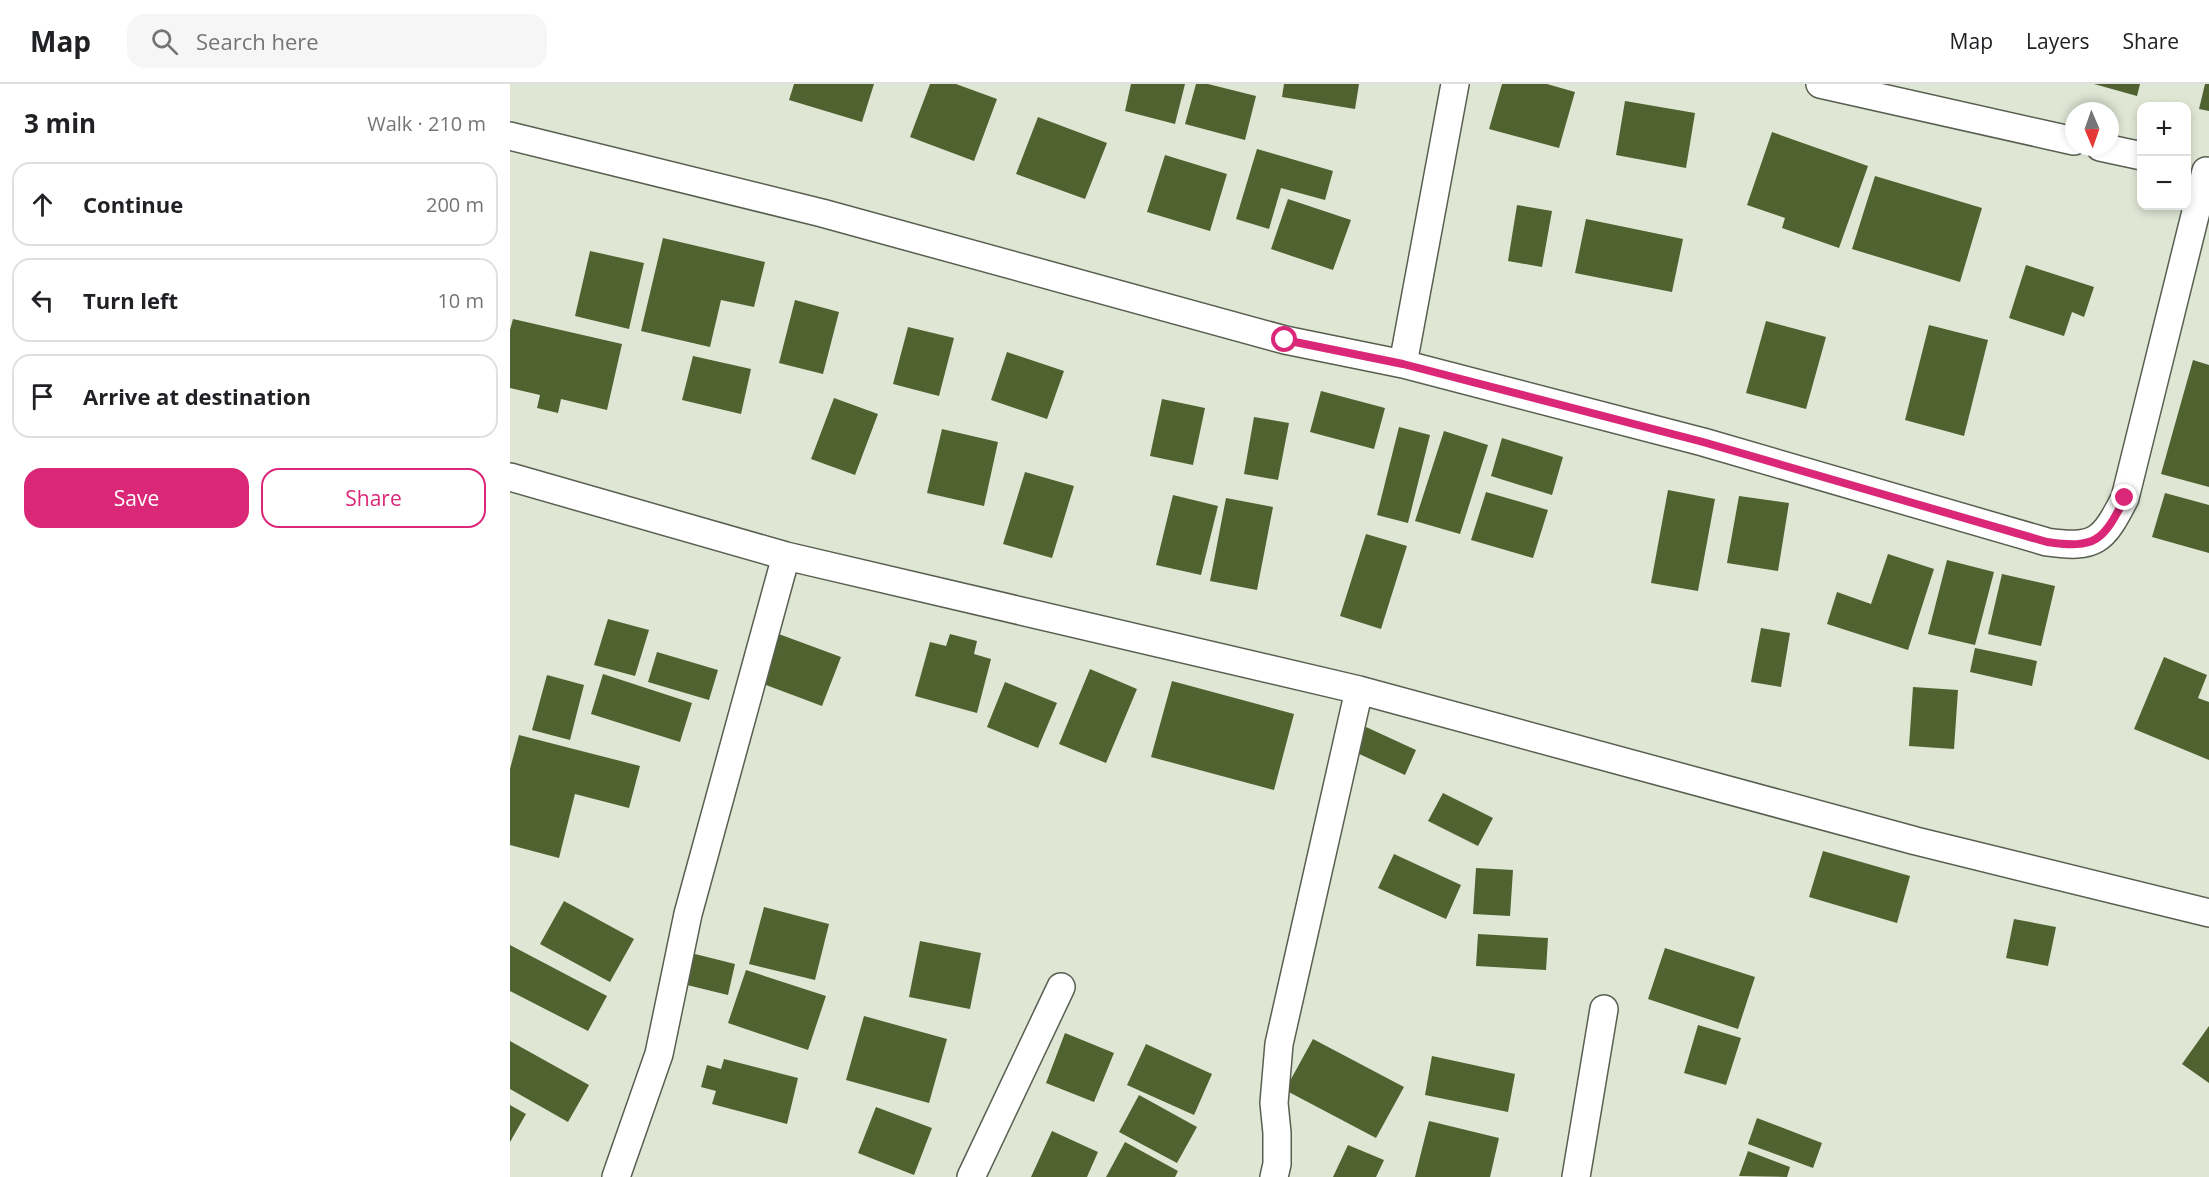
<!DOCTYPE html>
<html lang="en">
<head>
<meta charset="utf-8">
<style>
  :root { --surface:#fff; --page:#f6f6f6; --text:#202124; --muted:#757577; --line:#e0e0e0; --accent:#db2777 }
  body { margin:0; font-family:"Open Sans",sans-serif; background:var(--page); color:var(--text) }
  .controls { position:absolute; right:18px; top:18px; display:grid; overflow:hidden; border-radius:12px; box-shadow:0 3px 9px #0003 }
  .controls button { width:54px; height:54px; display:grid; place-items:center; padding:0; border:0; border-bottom:2px solid var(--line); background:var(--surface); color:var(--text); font:30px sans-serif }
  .compass { position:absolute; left:1555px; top:18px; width:54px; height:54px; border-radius:50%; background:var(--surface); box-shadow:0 3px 9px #0003; rotate:178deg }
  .stop { position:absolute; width:18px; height:18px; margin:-14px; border:4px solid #db2777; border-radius:50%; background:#fff }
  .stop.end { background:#db2777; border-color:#fff; box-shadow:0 2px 6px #0008 }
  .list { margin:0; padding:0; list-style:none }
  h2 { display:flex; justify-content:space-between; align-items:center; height:78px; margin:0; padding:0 24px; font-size:26px }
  h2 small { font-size:20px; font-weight:400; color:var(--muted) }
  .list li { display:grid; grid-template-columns:39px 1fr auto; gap:18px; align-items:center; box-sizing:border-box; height:84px; margin:0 12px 12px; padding:0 12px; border:2px solid var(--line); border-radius:18px }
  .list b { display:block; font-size:22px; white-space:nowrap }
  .list em { font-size:20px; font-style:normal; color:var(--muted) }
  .actions { display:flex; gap:12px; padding:18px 24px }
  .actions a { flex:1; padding:14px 0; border:2px solid var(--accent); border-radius:18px; text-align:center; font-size:21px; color:var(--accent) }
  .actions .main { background:var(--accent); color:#fff }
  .icon { flex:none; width:33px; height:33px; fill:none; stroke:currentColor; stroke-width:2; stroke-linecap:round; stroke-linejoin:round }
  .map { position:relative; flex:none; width:1699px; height:1093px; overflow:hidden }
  header { display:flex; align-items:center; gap:36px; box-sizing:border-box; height:84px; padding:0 30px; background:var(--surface); border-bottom:2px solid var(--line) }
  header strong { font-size:28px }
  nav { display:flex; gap:33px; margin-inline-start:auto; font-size:21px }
  .search { width:420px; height:54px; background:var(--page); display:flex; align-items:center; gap:15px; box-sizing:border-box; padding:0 21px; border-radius:18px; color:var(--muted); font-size:22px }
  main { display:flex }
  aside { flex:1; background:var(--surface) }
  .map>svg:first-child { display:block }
  .building { fill:#506230 }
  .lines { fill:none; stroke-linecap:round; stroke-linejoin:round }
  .street-casing { stroke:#595f50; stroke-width:30 }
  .street { stroke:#fff; stroke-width:27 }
  .route { stroke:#db2777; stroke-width:8 }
</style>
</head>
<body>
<header>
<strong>Map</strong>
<div class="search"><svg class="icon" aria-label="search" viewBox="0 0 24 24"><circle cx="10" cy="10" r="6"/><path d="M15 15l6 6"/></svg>Search here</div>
<nav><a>Map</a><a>Layers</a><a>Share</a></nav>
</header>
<main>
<aside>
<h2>3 min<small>Walk · 210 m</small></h2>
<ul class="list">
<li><svg class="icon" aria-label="ahead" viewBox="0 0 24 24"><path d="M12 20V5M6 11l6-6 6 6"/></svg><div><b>Continue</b></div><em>200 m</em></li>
<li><svg class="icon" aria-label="left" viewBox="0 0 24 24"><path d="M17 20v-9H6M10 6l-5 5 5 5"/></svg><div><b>Turn left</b></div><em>10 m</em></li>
<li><svg class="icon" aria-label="arrive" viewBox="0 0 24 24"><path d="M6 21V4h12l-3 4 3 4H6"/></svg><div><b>Arrive at destination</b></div></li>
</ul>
<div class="actions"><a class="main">Save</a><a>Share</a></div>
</aside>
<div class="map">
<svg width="1699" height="1093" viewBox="0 0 1699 1093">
  <rect width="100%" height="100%" fill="#dfe6d4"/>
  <path class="building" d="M 284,0 L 364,0 L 352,38 L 279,16 Z
    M 420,0 L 446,0 L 487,15 L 464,77 L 400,53 Z
    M 621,0 L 675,0 L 665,40 L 615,27 Z
    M 686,0 L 698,0 L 746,12 L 735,56 L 675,40 Z
    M 774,0 L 849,0 L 845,25 L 772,13 Z
    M 992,0 L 1037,0 L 1065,8 L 1049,64 L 979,45 Z
    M 1584,0 L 1630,0 L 1627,12 Z
    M 1695,0 L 1699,0 L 1699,27 L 1689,25 Z
    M 1115,17 L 1185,29 L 1176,84 L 1106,71 Z
    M 528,33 L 597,59 L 575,115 L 506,90 Z
    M 1262,48 L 1358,82 L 1329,164 L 1272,144 L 1275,134 L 1237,121 Z
    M 747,65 L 823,87 L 815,116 L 771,104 L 759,145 L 726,135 Z
    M 655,71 L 717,90 L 700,147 L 637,128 Z
    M 1365,92 L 1472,124 L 1450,198 L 1342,165 Z
    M 778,115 L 841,136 L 823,186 L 761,165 Z
    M 1007,121 L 1042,127 L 1032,183 L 998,177 Z
    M 1076,135 L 1173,155 L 1162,208 L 1065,189 Z
    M 153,154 L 255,178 L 244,223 L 211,216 L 200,263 L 131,247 Z
    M 80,167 L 134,179 L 119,245 L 65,232 Z
    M 1516,181 L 1584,203 L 1574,233 L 1562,228 L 1554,252 L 1499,234 Z
    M 285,216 L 329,228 L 313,290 L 269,279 Z
    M 3,235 L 112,260 L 97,326 L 51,315 L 48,329 L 27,324 L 30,311 L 0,304 L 0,246 Z
    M 1256,237 L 1316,253 L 1296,325 L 1236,309 Z
    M 1419,241 L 1478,256 L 1454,352 L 1395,336 Z
    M 398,243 L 444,254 L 429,312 L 383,300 Z
    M 497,268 L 554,287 L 537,335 L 481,316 Z
    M 183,272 L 241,285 L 231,330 L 172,316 Z
    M 1683,276 L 1699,281 L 1699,403 L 1651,390 Z
    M 811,307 L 875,324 L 864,365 L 800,348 Z
    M 324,314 L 368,330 L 345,391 L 301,375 Z
    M 652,315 L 695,324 L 683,381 L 640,372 Z
    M 744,333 L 779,339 L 768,396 L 734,390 Z
    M 889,343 L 920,351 L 898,439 L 867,431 Z
    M 432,345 L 488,358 L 474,422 L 417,409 Z
    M 934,347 L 978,361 L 950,450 L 905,437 Z
    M 992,354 L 1053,373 L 1042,411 L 981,392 Z
    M 515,388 L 564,402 L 542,474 L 493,460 Z
    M 1158,406 L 1205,415 L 1188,507 L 1141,499 Z
    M 976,408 L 1038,426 L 1023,474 L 961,456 Z
    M 1655,409 L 1699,421 L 1699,469 L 1642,453 Z
    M 663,411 L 708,422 L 691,491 L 646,481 Z
    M 1229,412 L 1279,419 L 1268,487 L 1217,479 Z
    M 716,414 L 763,423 L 747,506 L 700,497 Z
    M 856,450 L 897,462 L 871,545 L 830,532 Z
    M 1378,470 L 1424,485 L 1398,566 L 1317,540 L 1327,508 L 1361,520 Z
    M 1437,476 L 1484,488 L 1465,561 L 1418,550 Z
    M 1492,490 L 1545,502 L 1531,562 L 1478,550 Z
    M 98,535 L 139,546 L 125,592 L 84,581 Z
    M 1251,544 L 1280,549 L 1271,603 L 1241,598 Z
    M 266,549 L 331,573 L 312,622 L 248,598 Z
    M 440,550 L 467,557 L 464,570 L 481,575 L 467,629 L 405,612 L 420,558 L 436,562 Z
    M 1465,564 L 1527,577 L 1522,602 L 1460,588 Z
    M 147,568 L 208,586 L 199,616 L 138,598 Z
    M 1654,573 L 1697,591 L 1688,614 L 1699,618 L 1699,676 L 1624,645 Z
    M 580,585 L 627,605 L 596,679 L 549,660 Z
    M 93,590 L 182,619 L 170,658 L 81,630 Z
    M 37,591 L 74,601 L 60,656 L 22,646 Z
    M 662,597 L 784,630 L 764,706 L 641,673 Z
    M 495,598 L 547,619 L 528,664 L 477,643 Z
    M 1403,603 L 1448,606 L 1444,665 L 1399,662 Z
    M 856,643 L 906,666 L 895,691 L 845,668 Z
    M 9,651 L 130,682 L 119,724 L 65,710 L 49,774 L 0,761 L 0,685 Z
    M 933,709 L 983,734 L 968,762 L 918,737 Z
    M 1313,767 L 1400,792 L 1387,839 L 1299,813 Z
    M 884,770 L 951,801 L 936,835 L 868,804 Z
    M 966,784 L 1003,786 L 1000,832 L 963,830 Z
    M 54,817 L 124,855 L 100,898 L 30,860 Z
    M 254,823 L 319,840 L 305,896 L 239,880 Z
    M 1504,835 L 1546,843 L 1538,882 L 1496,874 Z
    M 968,850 L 1038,854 L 1036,886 L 966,882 Z
    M 410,857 L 471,869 L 460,925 L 399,913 Z
    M 0,861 L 97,912 L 78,947 L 0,907 Z
    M 1155,864 L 1245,893 L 1228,945 L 1138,915 Z
    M 181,869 L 225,880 L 218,911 L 173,900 Z
    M 236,886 L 316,912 L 298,966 L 218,939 Z
    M 354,932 L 437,955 L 419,1019 L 336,996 Z
    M 1188,941 L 1231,954 L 1216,1001 L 1174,989 Z
    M 1699,942 L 1699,999 L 1672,980 Z
    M 555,949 L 604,969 L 584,1018 L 536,999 Z
    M 803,955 L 894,1003 L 866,1054 L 775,1006 Z
    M 0,957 L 79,1001 L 58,1038 L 0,1005 Z
    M 636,960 L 702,990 L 684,1031 L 617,1001 Z
    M 922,972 L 1005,990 L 998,1028 L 915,1011 Z
    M 214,975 L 288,994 L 277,1040 L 202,1020 L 206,1007 L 191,1003 L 197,981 L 211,985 Z
    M 629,1011 L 687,1043 L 667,1079 L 609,1048 Z
    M 0,1021 L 16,1030 L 0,1058 Z
    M 366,1023 L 422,1044 L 404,1091 L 348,1069 Z
    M 1247,1034 L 1312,1059 L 1303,1084 L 1238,1060 Z
    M 919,1037 L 989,1054 L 980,1093 L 905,1093 Z
    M 542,1047 L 588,1068 L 577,1093 L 521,1093 Z
    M 615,1058 L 668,1087 L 665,1093 L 596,1093 Z
    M 838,1061 L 874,1076 L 866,1093 L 823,1093 Z
    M 1238,1067 L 1280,1083 L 1277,1093 L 1229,1092 Z"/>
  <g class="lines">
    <g class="street-casing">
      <path id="street" d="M 1310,0 L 1564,57
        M 0,52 L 312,129 L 775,256 L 893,280 L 1193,358 L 1537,458 C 1586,465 1593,457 1615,414 L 1696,87
        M 1590,63 L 1632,72
        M 893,280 L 945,0
        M 0,393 L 276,472 L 849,606 L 1406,757 L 1699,829
        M 106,1093 L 149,970 L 178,830 L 276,472
        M 461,1093 L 551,903
        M 764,1093 L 767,1080 L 767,1049 L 764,1019 L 769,960 L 849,606
        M 1066,1093 L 1094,925"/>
    </g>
    <use href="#street" class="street"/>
  </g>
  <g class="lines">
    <path class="route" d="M 775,256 L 893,280 L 1193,358 L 1537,458 C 1586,465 1593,457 1615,414"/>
  </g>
</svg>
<div class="controls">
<button>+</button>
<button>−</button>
</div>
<svg class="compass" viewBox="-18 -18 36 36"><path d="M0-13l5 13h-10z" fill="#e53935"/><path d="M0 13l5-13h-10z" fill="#757577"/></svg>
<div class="stop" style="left:775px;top:256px"></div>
<div class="stop end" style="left:1615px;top:414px"></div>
</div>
</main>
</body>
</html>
